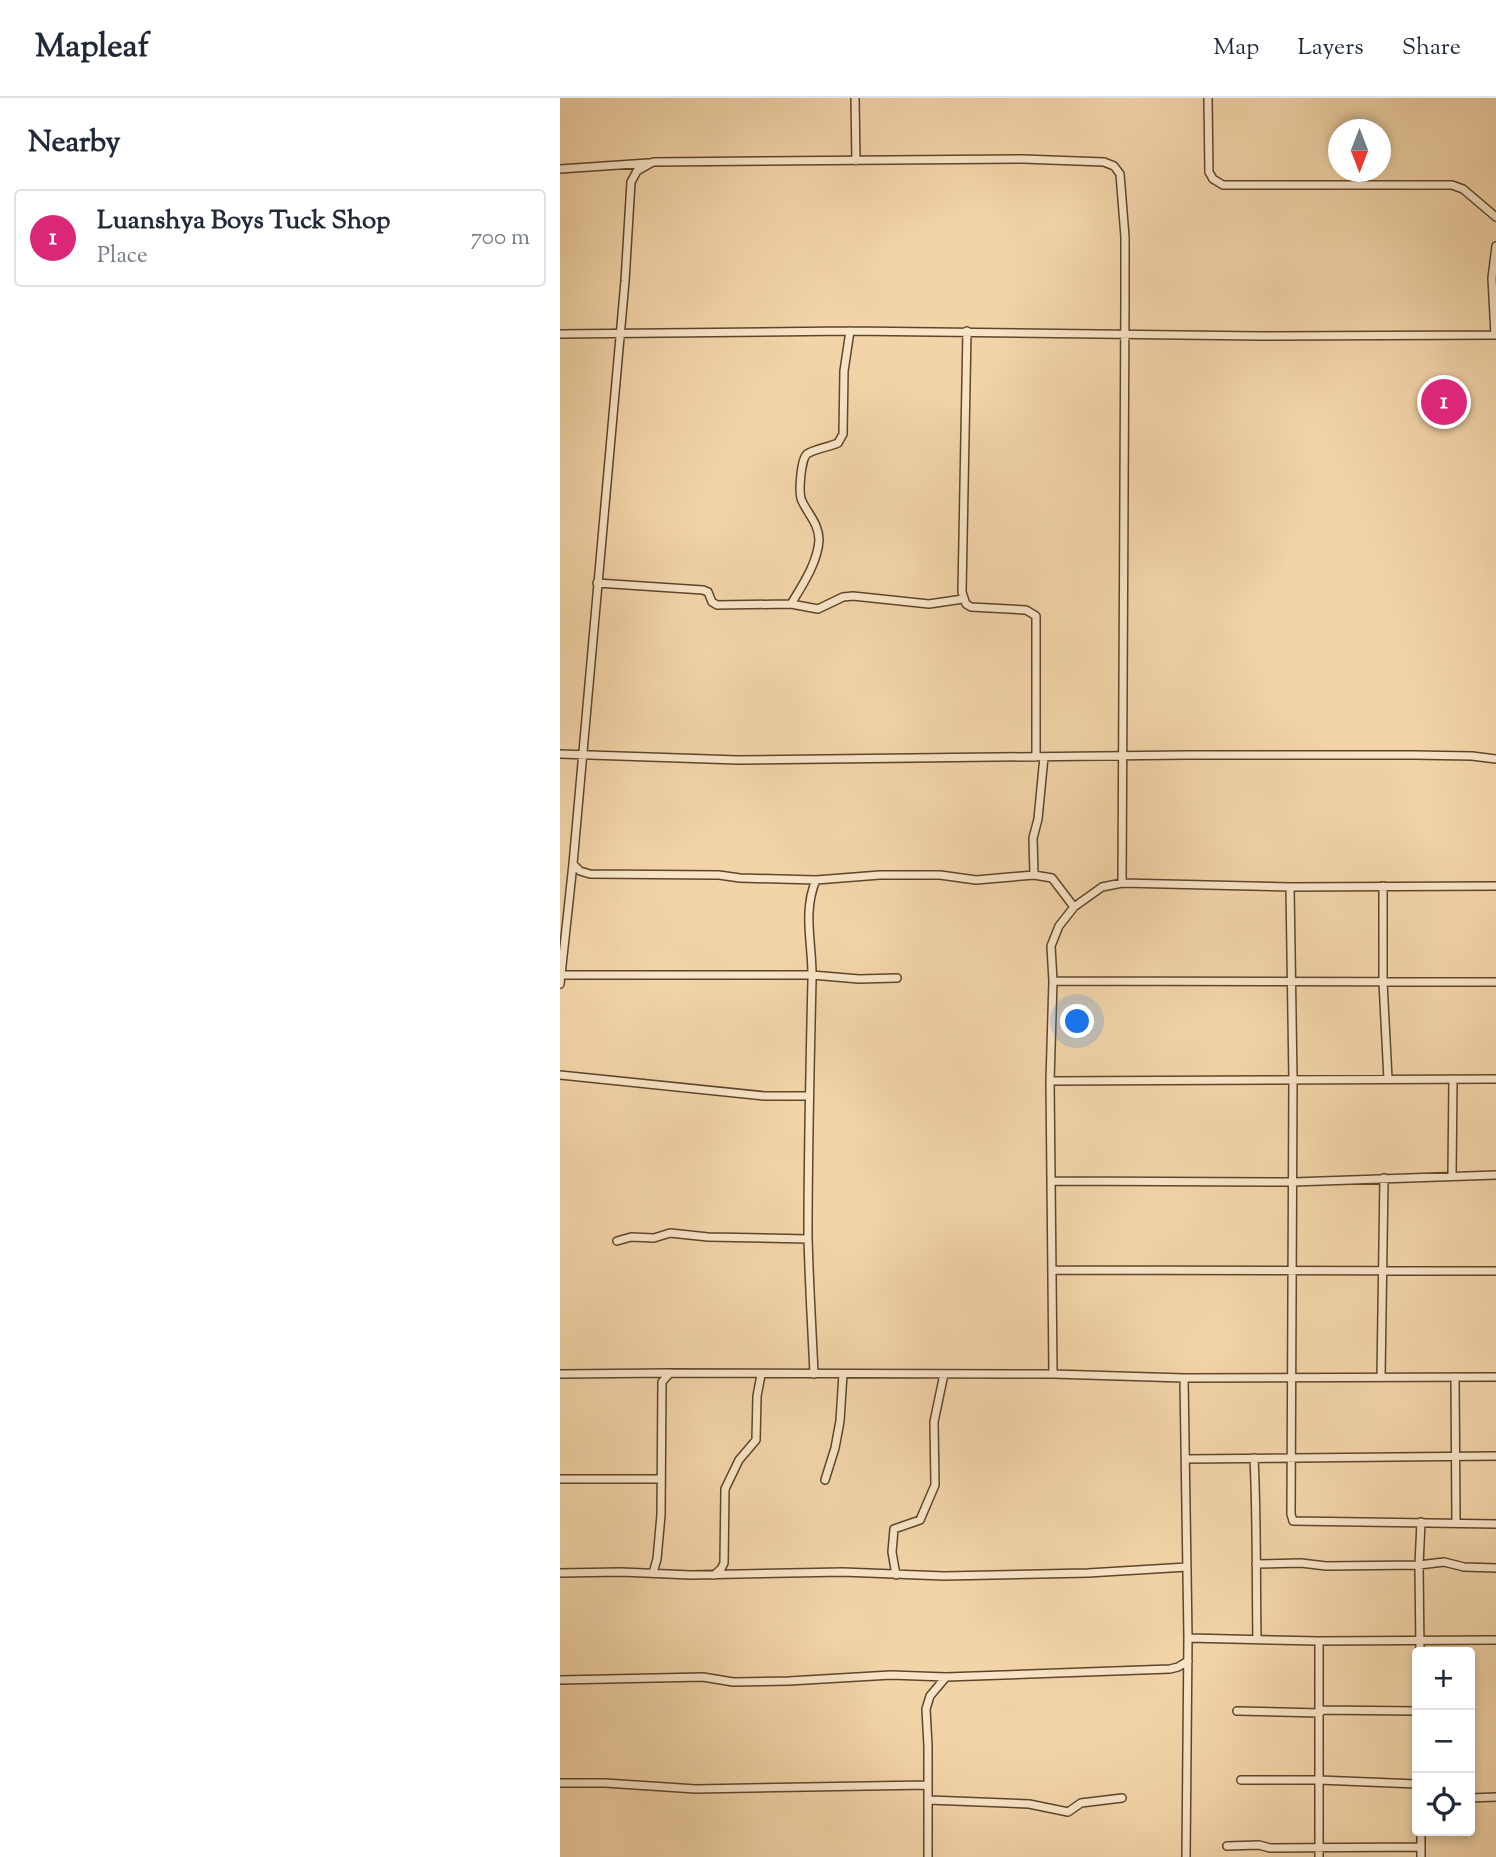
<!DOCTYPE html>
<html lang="en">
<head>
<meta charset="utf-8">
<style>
  :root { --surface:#fff; --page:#f6f6f7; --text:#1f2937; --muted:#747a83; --line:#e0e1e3; --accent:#db2777 }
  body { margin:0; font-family:"Sorts Mill Goudy",serif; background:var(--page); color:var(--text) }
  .controls { position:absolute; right:21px; bottom:21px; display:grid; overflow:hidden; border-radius:7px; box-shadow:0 4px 10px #0003 }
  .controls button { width:63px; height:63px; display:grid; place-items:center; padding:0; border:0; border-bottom:2px solid var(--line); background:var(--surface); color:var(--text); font:35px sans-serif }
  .compass { position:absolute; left:768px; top:21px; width:63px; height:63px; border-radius:50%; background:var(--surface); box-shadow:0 4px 10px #0003; rotate:180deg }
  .you { position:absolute; left:518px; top:924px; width:24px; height:24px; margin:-18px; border:5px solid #fff; border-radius:50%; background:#1a73e8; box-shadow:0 0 0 10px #1a73e833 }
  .badge { display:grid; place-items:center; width:46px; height:46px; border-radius:50%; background:var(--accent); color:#fff; font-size:23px; font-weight:700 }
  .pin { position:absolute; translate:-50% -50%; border:4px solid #fff; box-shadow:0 2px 7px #0006 }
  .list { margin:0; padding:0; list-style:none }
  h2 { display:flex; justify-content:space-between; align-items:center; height:91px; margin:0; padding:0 28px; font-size:30px }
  h2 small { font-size:23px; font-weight:400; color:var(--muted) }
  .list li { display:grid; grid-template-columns:46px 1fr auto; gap:21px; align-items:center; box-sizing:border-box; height:98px; margin:0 14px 14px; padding:0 14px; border:2px solid var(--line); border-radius:7px }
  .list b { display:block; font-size:26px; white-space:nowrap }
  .list p { margin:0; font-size:23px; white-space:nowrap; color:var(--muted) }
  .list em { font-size:23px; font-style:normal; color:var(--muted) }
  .icon { flex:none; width:38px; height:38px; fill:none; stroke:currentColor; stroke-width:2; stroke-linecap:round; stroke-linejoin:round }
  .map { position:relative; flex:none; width:936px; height:1759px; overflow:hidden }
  header { display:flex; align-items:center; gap:42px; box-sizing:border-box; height:98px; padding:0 35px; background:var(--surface); border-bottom:2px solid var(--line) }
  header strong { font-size:33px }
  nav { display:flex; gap:38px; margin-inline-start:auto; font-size:24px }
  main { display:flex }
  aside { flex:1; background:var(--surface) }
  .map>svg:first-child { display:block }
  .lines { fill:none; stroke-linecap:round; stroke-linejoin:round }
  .street-casing { stroke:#5f462a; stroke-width:10 }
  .street { stroke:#f7e3c6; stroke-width:7 }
</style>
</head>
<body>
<header>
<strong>Mapleaf</strong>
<nav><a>Map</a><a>Layers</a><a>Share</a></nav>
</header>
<main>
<aside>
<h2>Nearby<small></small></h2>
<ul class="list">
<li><span class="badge">1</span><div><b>Luanshya Boys Tuck Shop</b><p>Place</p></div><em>700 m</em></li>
</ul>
</aside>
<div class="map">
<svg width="936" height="1759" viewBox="0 0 936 1759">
  <rect width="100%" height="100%" fill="#f2d4a8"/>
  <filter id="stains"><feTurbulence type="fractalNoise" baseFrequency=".00286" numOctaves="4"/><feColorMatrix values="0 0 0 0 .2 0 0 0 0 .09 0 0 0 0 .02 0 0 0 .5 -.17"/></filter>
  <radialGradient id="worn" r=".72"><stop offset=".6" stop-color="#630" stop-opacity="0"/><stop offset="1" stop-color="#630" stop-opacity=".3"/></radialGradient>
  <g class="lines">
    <g class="street-casing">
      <path id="street" d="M 295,0 L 296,63
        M 648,0 L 649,74 L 653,81 L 663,87 L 892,87 L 903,91 L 936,119
        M 0,71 L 88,65
        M 407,233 L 402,494 L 406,506 L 411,509 L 466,512 L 476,518 L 476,659
        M 0,236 L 290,233 L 701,238 L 936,237
        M 935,237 L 932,180 L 936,148
        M 37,485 L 143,492 L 148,494 L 152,504 L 157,507 L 231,506 L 258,511 L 283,499 L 293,498 L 369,506 L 403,501
        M 231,506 C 242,488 258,464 259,442 C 259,426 248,416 242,403 C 238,395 241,361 247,356 C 254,351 269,349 278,345 L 283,336 L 284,273 L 290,233
        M 0,656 L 178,662 L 625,657 L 854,657 L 912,658 L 936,661
        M 13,766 L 20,773 L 30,776 L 159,777 L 180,780 L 256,782 L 320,777 L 380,777 L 416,782 L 474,777 L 492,780 L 514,809
        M 474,777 L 473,740 L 478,721 L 484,659
        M 823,788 L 823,884 L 828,981
        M 730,789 L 733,981 L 731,1416 L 733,1423 L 936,1426
        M 2,877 L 252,877 L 299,881 L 337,880
        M 493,883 L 936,884
        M 0,886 L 13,766 L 65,183 L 71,84 L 77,73 L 93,64 L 463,61 L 544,64 L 554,68 L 560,76 L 565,139 L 565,201 L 562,785
        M 0,977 L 205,998 L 248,998
        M 490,983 L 936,981
        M 892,1077 L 893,981
        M 493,1083 L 733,1084 L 936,1077
        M 57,1143 L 71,1139 L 94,1140 L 110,1135 L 148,1139 L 248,1141
        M 493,1172 L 936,1173
        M 0,1276 L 110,1275
        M 254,1276 C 252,1230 249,1184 248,1138 C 248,1052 250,967 252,882 C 253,847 242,815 256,782
        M 493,1276 L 490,983 L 493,883 L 491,848 L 499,828 L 514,809 L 542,789 L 562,785 L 730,789 L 936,788
        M 821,1279 L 824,1080
        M 895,1279 L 896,1425
        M 624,1280 L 628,1540
        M 694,1360 C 697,1420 696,1480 697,1541
        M 626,1361 L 936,1358
        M 0,1381 L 100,1381
        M 265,1382 L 275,1350 L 280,1323 L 283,1276
        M 696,1466 L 741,1465 L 766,1468 L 859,1467 L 884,1464 L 904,1469 L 936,1470
        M 0,1475 L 61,1474 L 131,1477 L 283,1474 L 384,1478 L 528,1475 L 627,1469
        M 93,1475 L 97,1461 L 101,1417 L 102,1284 L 110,1275 L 493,1276 L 624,1280 L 936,1279
        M 154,1477 L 161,1471 L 164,1465 L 165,1391 L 179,1362 L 196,1342 L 197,1298 L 201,1277
        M 336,1477 L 332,1454 L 334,1431 L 360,1422 L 375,1387 L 374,1324 L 384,1276
        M 860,1554 L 859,1467 L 861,1424
        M 0,1582 L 143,1579 L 173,1584 L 229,1583 L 331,1577 L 386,1579 L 610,1571 L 618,1569 L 628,1563
        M 760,1612 L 857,1613
        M 677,1613 L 760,1615
        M 681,1682 L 759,1682 L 857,1686
        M 0,1685 L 45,1685 L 136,1691 L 367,1687
        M 910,1700 L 936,1699
        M 369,1702 L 469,1706 L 508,1714 L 521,1705 L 562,1700
        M 861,1733 L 861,1759
        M 667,1748 L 699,1747 L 710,1750 L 861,1749
        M 368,1759 L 368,1648 L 366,1611 L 370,1598 L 386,1579
        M 626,1759 L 628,1540 L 759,1543 L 936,1542
        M 759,1759 L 759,1543"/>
    </g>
    <use href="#street" class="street"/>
  </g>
  <rect width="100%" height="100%" filter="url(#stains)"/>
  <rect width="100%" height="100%" fill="url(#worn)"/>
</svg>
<div class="controls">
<button>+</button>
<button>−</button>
<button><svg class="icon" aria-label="locate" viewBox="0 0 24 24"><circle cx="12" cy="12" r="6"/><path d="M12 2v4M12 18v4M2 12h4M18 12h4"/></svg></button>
</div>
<svg class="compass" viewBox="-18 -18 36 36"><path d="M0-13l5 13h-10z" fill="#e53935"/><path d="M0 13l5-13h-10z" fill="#747a83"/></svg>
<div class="you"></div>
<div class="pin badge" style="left:884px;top:304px">1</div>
</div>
</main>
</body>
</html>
